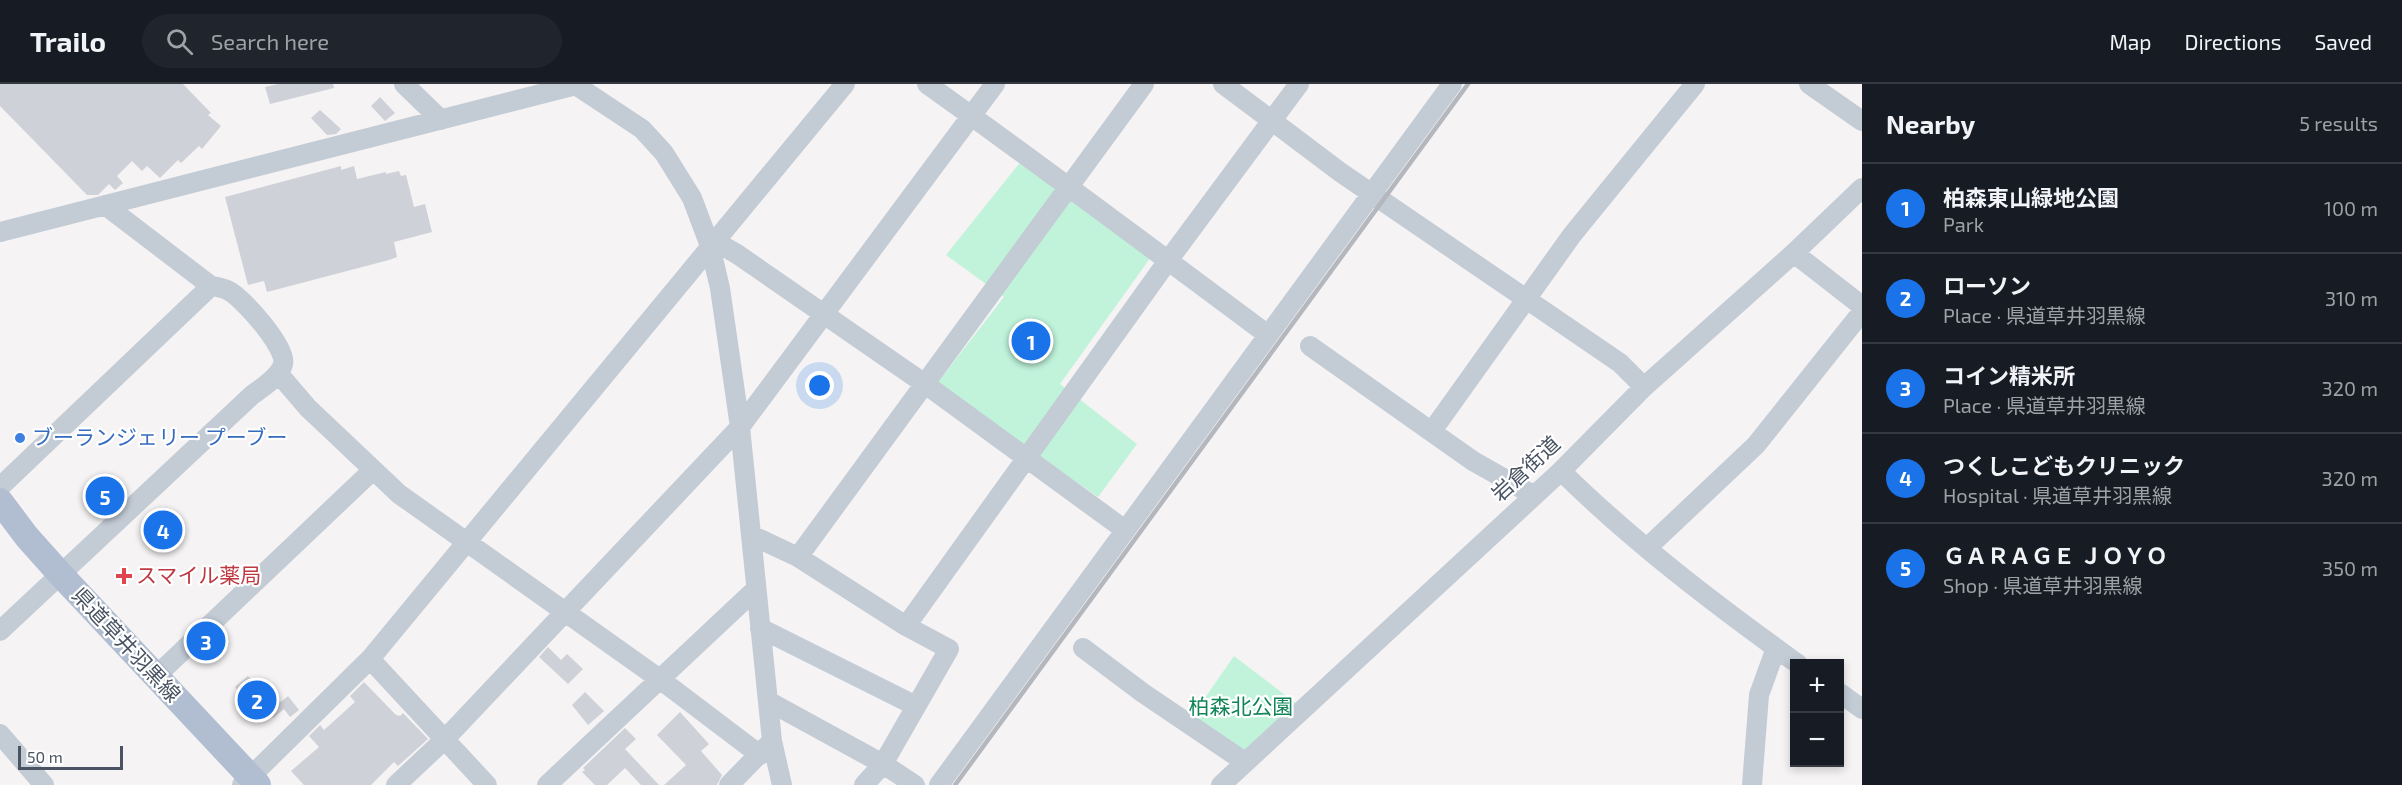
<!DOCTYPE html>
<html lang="en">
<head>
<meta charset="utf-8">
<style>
  :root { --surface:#171b24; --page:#20242c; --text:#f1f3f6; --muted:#9ea1a6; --line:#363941; --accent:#1a73e8 }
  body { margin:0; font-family:"Exo 2","Noto Sans JP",sans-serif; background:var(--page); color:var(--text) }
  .controls { position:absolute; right:18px; bottom:18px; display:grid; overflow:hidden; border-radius:0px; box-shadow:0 3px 9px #0003 }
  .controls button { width:54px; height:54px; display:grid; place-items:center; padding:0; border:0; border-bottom:2px solid var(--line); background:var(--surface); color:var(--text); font:30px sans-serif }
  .scale { position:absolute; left:18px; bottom:15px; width:105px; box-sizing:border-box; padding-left:6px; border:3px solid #495362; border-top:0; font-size:16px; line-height:21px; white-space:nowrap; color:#495362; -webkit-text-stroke:4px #fff; paint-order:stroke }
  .you { position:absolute; left:820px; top:302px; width:21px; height:21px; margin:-15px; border:4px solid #fff; border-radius:50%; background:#1a73e8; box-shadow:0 0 0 9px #1a73e833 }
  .badge { display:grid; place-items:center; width:39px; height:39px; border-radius:50%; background:var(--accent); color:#fff; font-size:20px; font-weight:700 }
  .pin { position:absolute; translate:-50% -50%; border:3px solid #fff; box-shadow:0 2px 6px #0006 }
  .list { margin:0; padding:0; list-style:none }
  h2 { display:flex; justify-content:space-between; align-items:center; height:78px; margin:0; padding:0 24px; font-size:26px }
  h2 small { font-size:20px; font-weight:400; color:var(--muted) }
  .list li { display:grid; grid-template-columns:39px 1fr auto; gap:18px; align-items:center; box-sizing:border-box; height:90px; padding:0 24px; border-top:2px solid var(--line) }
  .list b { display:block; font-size:22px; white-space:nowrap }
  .list p { margin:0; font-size:20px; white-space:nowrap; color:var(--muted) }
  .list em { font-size:20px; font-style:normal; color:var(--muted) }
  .icon { flex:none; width:33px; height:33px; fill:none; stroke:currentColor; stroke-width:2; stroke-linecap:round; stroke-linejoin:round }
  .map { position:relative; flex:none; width:1862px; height:701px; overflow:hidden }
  header { display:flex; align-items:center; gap:36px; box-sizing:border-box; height:84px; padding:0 30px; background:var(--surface); border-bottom:2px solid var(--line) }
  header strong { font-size:28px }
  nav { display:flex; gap:33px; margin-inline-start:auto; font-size:21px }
  .search { width:420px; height:54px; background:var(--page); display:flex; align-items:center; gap:15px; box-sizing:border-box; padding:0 21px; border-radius:33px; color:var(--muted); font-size:22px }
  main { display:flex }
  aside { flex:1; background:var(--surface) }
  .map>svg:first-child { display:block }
  .green { fill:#c0f3da }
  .building { fill:#ced1d8 }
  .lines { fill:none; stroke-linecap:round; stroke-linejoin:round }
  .minor { stroke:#c3cbd5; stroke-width:20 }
  .major { stroke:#b1bed2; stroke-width:26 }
  .rail { stroke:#b4b7bd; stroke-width:4.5 }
  .shop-dot { fill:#3f7fe0; stroke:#fff; stroke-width:2 }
  .health-dot { fill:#e0444e; stroke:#fff; stroke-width:2 }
  .labels { text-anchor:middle; stroke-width:4.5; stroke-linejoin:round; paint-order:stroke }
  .shop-label { font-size:21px; fill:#366cbe; stroke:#fff; text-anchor:start }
  .street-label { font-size:21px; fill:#495362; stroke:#fff }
  .health-label { font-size:21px; fill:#be3a42; stroke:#fff; text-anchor:start }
  .park-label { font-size:21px; fill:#118558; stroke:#fff }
</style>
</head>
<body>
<header>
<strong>Trailo</strong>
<div class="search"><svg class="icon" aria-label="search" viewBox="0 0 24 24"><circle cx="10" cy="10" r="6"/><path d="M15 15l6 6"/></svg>Search here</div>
<nav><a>Map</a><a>Directions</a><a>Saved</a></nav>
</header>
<main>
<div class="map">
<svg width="1862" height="701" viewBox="0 0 1862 701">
  <rect width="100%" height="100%" fill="#f5f3f3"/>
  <path class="green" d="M 1022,76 L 1153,170 L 1060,300 L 1137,360 L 1098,413 L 936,301 L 1004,213 L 946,171 Z
    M 1234,572 L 1297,620 L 1243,671 L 1189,637 Z"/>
  <path class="building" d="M 0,0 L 183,0 L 211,29 L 208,31 L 221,42 L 202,65 L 199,62 L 181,79 L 178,76 L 160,94 L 147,82 L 142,87 L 132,77 L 117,92 L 123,99 L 115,106 L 109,100 L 98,111 L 87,111 L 0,22 Z
    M 278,0 L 333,0 L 334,4 L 270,20 L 265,3 Z
    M 380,13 L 395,29 L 385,37 L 371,22 Z
    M 320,26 L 341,45 L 336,50 L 327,51 L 311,34 Z
    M 341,82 L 341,86 L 354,82 L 357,95 L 386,88 L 386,90 L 399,87 L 401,92 L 406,91 L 414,123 L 425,120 L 432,148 L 394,158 L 397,173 L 389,176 L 267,208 L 264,197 L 248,201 L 225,113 Z
    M 548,563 L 561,576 L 567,570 L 583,585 L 568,600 L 539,573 Z
    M 248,592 L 264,611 L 270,606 L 281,618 L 288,612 L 299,626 L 290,633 L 284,625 L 273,634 L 271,632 L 265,637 L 235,603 Z
    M 364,598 L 396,631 L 400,632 L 403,629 L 428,655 L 398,682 L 394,678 L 371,701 L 304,701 L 291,687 L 319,663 L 309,652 L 320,641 L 324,646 L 355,618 L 350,612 Z
    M 585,608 L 604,627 L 588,641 L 572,621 Z
    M 680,628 L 709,660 L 701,667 L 722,691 L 717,701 L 664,701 L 686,681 L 657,651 Z
    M 625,644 L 636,655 L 625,665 L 659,701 L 641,701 L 625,684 L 607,701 L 595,701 L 582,688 L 585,686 L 583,684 Z"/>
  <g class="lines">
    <path class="minor" d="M 404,0 L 441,36
      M 574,0 L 642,45 L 664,69 L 692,114 L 710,162 L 720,204 L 740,343 L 772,657 L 782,701
      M 927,0 C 1042,82 1155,167 1268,251
      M 1223,0 L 1340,88 L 1620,279 L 1644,303
      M 1809,0 L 1862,37
      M 0,148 L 580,0
      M 710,162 L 723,162 L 737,170 L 925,300 L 1125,446
      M 1794,169 L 1862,222
      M 1310,262 L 1473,377 L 1533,411
      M 278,289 L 308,324 L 399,410 L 661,596 L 760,671
      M 1432,347 L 1572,151 L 1695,0
      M 1561,387 C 1633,458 1716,521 1798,580
      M 0,403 L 211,202
      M 751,451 L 798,473 L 906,542 L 1167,178 L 1299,0
      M 1648,463 L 1756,361 L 1862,228
      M 798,473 L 1144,0
      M 760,544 L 916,622
      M 0,547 L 251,312 C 261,304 280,293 283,280 C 288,265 243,214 229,207 C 224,204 217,203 211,202 L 105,121
      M 1083,564 L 1143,609 L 1245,678
      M 370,575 L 487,701
      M 156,592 L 373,386
      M 1840,609 L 1862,625
      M 768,617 L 883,680 L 915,701
      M 0,650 L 44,701
      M 242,701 L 370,575 L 845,0
      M 396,701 L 445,655 L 740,343 L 995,0
      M 547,701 L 756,505
      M 729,701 L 768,661
      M 864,701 L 883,680 L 949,565 L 906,542
      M 939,701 L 1452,0
      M 1221,701 L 1561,387 L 1644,303 L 1794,169 L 1862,104
      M 1752,701 L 1759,611 L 1776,564"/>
    <path class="major" d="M 0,417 L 27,453 L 61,491 L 258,701"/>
    <path class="rail" d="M 955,701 L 1468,0"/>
  </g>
  <circle class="shop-dot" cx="20" cy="354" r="6"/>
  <path class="health-dot" d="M121 483h6v6h6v6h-6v6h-6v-6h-6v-6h6z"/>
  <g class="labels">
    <g class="shop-label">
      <text x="32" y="361">ブーランジェリー プーブー</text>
    </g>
    <g class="street-label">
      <text transform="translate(1526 385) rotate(-43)" y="7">岩倉街道</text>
      <text transform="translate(126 561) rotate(47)" y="7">県道草井羽黒線</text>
    </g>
    <g class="health-label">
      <text x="136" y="499">スマイル薬局</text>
    </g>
    <g class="park-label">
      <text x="1241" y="630">柏森北公園</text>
    </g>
  </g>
</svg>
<div class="controls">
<button>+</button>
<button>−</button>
</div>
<div class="scale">50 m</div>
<div class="you"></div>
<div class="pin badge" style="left:1031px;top:257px">1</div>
<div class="pin badge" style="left:257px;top:616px">2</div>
<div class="pin badge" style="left:206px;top:557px">3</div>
<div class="pin badge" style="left:163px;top:446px">4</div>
<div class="pin badge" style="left:105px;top:412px">5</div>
</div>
<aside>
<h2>Nearby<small>5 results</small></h2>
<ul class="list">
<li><span class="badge">1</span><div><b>柏森東山緑地公園</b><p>Park</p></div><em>100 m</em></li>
<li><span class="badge">2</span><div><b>ローソン</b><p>Place · 県道草井羽黒線</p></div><em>310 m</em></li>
<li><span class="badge">3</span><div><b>コイン精米所</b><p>Place · 県道草井羽黒線</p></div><em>320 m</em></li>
<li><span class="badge">4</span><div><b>つくしこどもクリニック</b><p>Hospital · 県道草井羽黒線</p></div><em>320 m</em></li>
<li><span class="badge">5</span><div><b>ＧＡＲＡＧＥ ＪＯＹＯ</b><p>Shop · 県道草井羽黒線</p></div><em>350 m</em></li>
</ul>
</aside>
</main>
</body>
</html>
